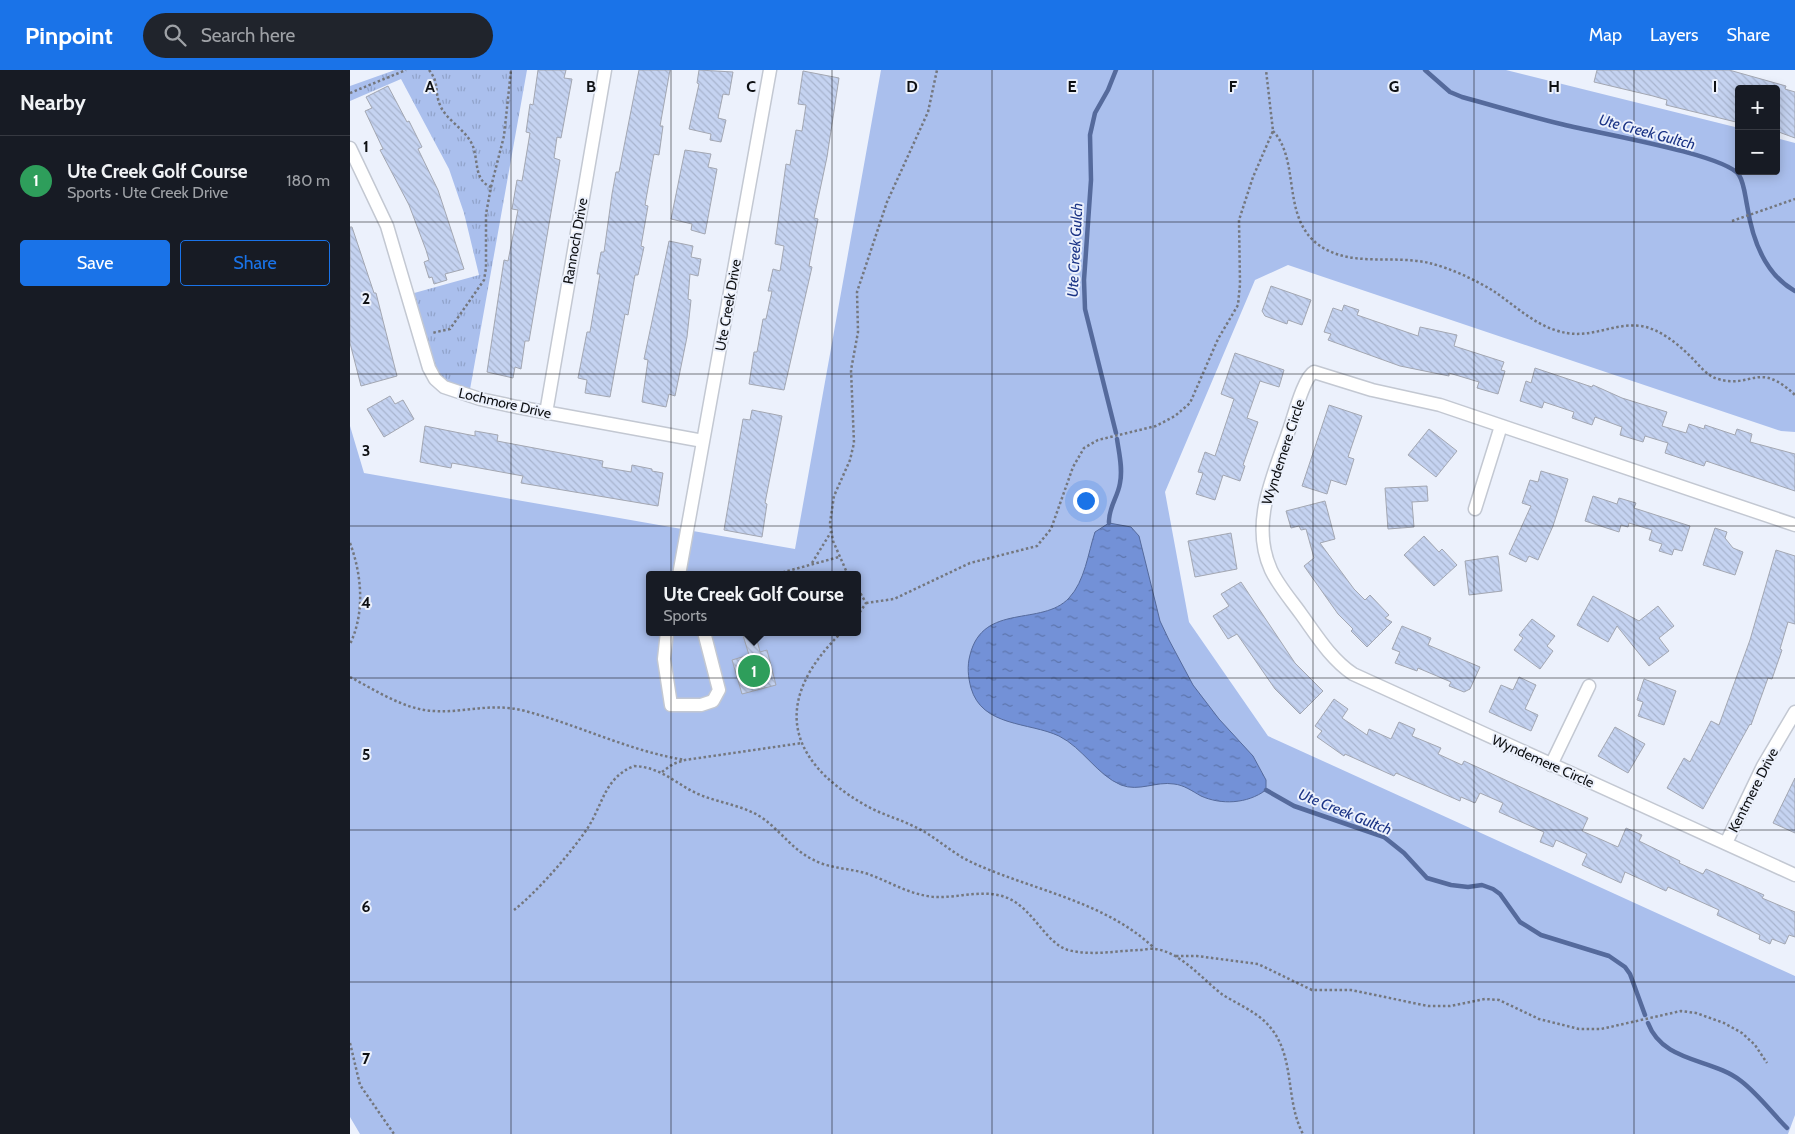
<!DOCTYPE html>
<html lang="en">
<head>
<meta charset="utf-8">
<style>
  :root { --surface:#171b24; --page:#20242c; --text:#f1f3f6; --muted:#9ea1a6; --line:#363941; --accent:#1a73e8 }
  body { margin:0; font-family:Cabin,sans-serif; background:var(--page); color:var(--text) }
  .controls { position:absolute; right:15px; top:15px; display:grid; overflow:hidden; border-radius:5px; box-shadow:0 2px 12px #0003 }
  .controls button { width:45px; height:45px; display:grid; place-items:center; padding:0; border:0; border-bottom:1px solid var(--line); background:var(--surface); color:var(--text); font:25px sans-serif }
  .you { position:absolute; left:735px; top:430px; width:18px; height:18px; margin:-12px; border:4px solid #fff; border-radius:50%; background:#1a73e8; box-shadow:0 0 0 8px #1a73e833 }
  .badge { display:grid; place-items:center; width:32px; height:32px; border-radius:50%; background:var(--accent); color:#fff; font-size:16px; font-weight:700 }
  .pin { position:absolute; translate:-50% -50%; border:2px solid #fff; box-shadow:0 1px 5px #0006 }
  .popup { position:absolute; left:296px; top:501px; width:215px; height:65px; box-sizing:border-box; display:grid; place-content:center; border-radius:5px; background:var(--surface); filter:drop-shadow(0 1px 4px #0005); font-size:16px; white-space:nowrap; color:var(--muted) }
  .popup b { font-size:19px; color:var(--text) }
  .popup::after { content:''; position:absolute; left:50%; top:100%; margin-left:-10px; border:10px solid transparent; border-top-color:var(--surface) }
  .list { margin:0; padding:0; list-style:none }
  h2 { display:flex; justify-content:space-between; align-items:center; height:65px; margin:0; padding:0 20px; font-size:21px }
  h2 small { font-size:16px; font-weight:400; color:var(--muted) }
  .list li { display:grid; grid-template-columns:32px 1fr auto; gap:15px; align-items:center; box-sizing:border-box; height:90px; padding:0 20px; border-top:1px solid var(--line) }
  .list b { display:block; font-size:19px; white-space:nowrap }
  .list p { margin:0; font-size:16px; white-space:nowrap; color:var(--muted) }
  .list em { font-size:16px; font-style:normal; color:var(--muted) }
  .actions { display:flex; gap:10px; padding:15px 20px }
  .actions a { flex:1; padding:11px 0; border:1px solid var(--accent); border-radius:5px; text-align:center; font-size:18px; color:var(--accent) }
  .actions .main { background:var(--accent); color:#fff }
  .icon { flex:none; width:28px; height:28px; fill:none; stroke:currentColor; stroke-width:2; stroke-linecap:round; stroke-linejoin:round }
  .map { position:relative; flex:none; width:1445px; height:1064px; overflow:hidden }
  header { display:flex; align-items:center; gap:30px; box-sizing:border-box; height:70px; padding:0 25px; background:var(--accent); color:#fff }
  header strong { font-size:24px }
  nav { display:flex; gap:28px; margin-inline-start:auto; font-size:18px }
  .search { width:350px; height:45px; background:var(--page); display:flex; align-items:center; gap:12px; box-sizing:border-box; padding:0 18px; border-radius:28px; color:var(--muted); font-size:19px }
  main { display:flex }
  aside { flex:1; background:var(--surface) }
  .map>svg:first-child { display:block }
  .grass { fill:#aabfed; fill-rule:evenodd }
  .park { fill:url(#park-tufts) }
  .water { fill:url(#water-ripples); stroke:#556a9c }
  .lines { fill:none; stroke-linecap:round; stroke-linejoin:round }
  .stream { stroke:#556a9c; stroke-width:4.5 }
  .building { fill:url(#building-back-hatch); stroke:#a3a7b2 }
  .minor-casing { stroke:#c3c8d2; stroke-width:15 }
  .path { stroke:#74777e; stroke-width:2.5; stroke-dasharray:2.5 2.5; stroke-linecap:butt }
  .minor { stroke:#fff; stroke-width:12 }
  .grid { fill:none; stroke:#0e1013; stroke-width:1; stroke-opacity:0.55 }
  .labels { text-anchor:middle; stroke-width:4; stroke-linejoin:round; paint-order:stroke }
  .street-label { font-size:14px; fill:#0e1013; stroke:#ecf1fc }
  .water-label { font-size:15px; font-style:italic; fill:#1b3486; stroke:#ecf1fc }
  .grid-label { font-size:16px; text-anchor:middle; font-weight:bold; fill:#0e1013; stroke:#ecf1fc; stroke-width:4; stroke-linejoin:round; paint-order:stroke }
</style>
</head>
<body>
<header>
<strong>Pinpoint</strong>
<div class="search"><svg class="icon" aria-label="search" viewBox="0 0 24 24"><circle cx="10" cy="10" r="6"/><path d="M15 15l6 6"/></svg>Search here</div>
<nav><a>Map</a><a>Layers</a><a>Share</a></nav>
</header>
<main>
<aside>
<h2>Nearby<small></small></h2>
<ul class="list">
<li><span class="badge" style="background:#2e9e5b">1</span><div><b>Ute Creek Golf Course</b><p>Sports · Ute Creek Drive</p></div><em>180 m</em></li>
</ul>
<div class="actions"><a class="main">Save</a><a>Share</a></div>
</aside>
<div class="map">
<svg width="1445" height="1064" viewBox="0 0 1445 1064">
  <defs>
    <pattern id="park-tufts" width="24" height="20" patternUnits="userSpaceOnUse" patternTransform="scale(1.25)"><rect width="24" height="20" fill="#aabfed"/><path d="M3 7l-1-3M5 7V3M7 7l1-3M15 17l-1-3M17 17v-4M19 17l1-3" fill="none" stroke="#91a3ca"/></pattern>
    <pattern id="water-ripples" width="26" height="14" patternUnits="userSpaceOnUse" patternTransform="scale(1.25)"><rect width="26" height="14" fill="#7391d7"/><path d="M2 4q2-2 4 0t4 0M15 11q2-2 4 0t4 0" fill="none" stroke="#5d75ad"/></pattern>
    <pattern id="building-back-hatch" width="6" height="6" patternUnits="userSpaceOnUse" patternTransform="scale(1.25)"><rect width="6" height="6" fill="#c5d3f1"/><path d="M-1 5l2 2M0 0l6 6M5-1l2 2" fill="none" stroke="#a8b4ce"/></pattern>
  </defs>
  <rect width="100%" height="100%" fill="#ecf1fc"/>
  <path class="grass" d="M 531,0 L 1156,0 L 1389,58 L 1389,101 L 1426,101 L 1426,68 L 1445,73 L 1445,362 L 1431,361 L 938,195 L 905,210 L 815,422 L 839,552 L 918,666 L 1445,906 L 1445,1045 L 1438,1064 L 10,1064 L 0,1047 L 0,356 L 14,403 L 445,479 ZM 300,505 L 508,505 L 508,562 L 300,562 Z"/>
  <path class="park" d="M 45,0 L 177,0 L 119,325 L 90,314 L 57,225 L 129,205 L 114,143 L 99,99 L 51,9 L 0,31 L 0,16 Z"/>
  <path class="water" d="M 759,453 L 781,457 L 789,466 L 810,551 L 819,570 L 843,615 L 869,649 L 903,686 L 916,710 L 916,720 C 897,734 871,735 851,726 C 842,721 834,715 824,714 C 806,711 789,722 771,715 C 747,705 733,678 709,666 C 679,652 632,657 621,618 C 618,607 617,596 620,585 C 633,532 692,557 719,528 C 735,511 738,483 745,462 Z"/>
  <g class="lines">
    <path class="stream" d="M 766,0 L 758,20 L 745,43 L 740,65 L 741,110 L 734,210 L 735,239 L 766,363
      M 1075,0 L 1100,22 L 1112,27 C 1145,36 1178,46 1211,54 C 1241,62 1375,84 1389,105 C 1394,113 1395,125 1397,135 C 1402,168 1414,204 1445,221
      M 759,453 C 758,438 768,427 770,413 C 773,398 769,383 767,369
      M 916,720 L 944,736 L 1034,767 L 1054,783 L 1077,808 L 1101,815 L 1118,817 L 1132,815 L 1143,819 L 1150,824 L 1170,852 L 1191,865 L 1259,886 L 1275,897 L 1280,904 L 1295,945
      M 1298,953 C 1313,993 1362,988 1391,1011 C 1408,1024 1422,1043 1437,1058"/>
  </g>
  <path class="building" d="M 188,0 L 216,0 L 214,8 L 222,9 L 211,68 L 207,67 L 204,88 L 210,90 L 179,271 L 175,271 L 171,299 L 165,297 L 163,308 L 137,302 L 154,190 L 158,191 L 168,140 L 162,139 L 167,110 L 172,111 L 180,63 L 176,62 L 180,34 L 183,35 Z
    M 289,0 L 320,0 L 310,56 L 313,56 L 309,85 L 304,84 L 295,135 L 298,136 L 291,176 L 294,177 L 288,205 L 285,205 L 278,245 L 275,244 L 260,327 L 235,323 L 237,310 L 228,308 L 237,262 L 240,262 L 250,204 L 247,204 L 251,182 L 254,182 L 262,124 L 266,102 L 269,102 Z
    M 349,0 L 383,2 L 379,25 L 373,24 L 368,48 L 376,50 L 371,72 L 360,70 L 361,64 L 339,59 L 349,14 L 347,13 Z
    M 1247,0 L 1379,0 L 1436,16 L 1435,19 L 1445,22 L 1445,68 L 1426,61 L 1426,19 L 1389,19 L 1386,52 L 1316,35 L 1317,30 L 1303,26 L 1244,12 Z
    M 453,1 L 489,8 L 477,87 L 464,148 L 468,149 L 459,196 L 462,197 L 434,320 L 399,314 L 404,282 L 407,282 L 413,249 L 416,249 L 422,221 L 418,221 L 423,199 L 430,201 L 434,176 L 425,174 L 436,94 L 440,95 L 446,60 L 452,61 L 456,35 L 448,34 Z
    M 38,16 L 57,52 L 59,51 L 72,77 L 68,79 L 88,120 L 114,199 L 95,204 L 97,210 L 84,214 L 82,207 L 79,208 L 74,192 L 79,190 L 76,180 L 59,135 L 30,80 L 33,79 L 15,41 L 22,38 L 16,27 Z
    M 335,80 L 361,84 L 358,97 L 367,99 L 355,164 L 341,160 L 342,154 L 321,149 Z
    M 0,157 L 2,157 L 24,223 L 26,223 L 47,306 L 11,316 L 0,273 Z
    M 319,171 L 343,176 L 341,187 L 351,189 L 348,206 L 340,204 L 338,229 L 341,230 L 337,267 L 325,326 L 319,324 L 316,337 L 292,332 L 298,290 L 294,289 Z
    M 921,216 L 961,230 L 952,255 L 938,250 L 937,254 L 915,246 L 912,241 Z
    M 994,235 L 1009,240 L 1007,245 L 1068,266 L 1070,257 L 1107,265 L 1104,276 L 1154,292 L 1151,300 L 1155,301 L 1148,324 L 1127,318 L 1129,312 L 1099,303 L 1099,306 L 1050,296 L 978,270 L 981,264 L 974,262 L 983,238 L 992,241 Z
    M 885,283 L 934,300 L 929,317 L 910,311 L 897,348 L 908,352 L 893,395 L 895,396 L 890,411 L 873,405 L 865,430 L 846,424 L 853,403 L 848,402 L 855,382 L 865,386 L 884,329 L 871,324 Z
    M 1185,298 L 1242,317 L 1243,315 L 1272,328 L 1317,342 L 1312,356 L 1336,363 L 1339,354 L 1354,359 L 1355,355 L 1385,365 L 1387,359 L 1402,364 L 1400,372 L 1445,384 L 1445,421 L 1356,391 L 1354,396 L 1315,383 L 1318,373 L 1295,366 L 1293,372 L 1270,365 L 1272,357 L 1245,347 L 1242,355 L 1222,348 L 1224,342 L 1194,332 L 1192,338 L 1170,331 L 1176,311 L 1181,313 Z
    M 40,326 L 45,334 L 53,330 L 64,349 L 34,367 L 17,339 Z
    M 979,335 L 1012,346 L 998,387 L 1004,389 L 996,415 L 981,410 L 977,424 L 952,416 Z
    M 402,340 L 432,346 L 415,433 L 417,434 L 412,467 L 374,460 L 393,349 L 400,350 Z
    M 75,356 L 125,366 L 125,361 L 148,365 L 147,371 L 253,391 L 252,397 L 281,402 L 282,395 L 302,399 L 302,401 L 313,403 L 308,436 L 171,413 L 173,406 L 102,393 L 101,398 L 70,392 Z
    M 1079,359 L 1107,381 L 1086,407 L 1058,385 Z
    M 1191,401 L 1218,409 L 1203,456 L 1188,490 L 1179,486 L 1176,492 L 1159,484 L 1181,436 L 1172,433 L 1180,410 L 1188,412 Z
    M 1077,416 L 1078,431 L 1062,432 L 1064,457 L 1038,459 L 1035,418 Z
    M 1243,426 L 1267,434 L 1269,428 L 1286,433 L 1284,438 L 1340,456 L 1332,481 L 1324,479 L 1322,485 L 1309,481 L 1312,474 L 1299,470 L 1302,460 L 1279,453 L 1278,457 L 1271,455 L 1269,462 L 1235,451 Z
    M 975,431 L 985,469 L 970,473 L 1004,519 L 1015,530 L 1020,525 L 1039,545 L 1035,548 L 1042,552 L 1017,577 L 1001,561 L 1003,559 L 988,544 L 954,496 L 964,488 L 956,459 L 951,460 L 949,456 L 941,458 L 936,441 Z
    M 1365,458 L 1377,462 L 1375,468 L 1383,478 L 1393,482 L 1385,505 L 1353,495 Z
    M 881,463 L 887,499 L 845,507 L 838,471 Z
    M 1074,466 L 1089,482 L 1092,479 L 1107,495 L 1084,516 L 1054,485 Z
    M 1426,480 L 1445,486 L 1445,554 L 1438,552 L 1430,579 L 1432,580 L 1422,609 L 1418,608 L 1401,655 L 1400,654 L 1353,739 L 1317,718 L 1334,688 L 1340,692 L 1361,651 L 1369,655 L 1400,570 Z
    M 1148,486 L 1152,521 L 1119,525 L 1115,491 Z
    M 891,512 L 945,593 L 973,621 L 950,644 L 925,619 L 887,564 L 878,569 L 863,546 L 879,536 L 871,524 Z
    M 1243,526 L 1289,551 L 1308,536 L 1324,556 L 1309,568 L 1319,581 L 1299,596 L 1267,556 L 1258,572 L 1227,555 Z
    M 1182,549 L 1205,566 L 1197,576 L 1203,581 L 1190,599 L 1164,580 L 1173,568 L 1169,565 Z
    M 1052,556 L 1081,568 L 1078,575 L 1130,597 L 1120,619 L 1114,622 L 1099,616 L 1101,612 L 1068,598 L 1067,601 L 1045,593 L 1050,582 L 1042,579 Z
    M 392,562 L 405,562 L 410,582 L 417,580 L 426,615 L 392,624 L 382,590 L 399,585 Z
    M 1169,607 L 1186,615 L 1175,639 L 1188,645 L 1181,661 L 1139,642 L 1151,615 L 1163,620 Z
    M 1294,609 L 1326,621 L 1314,655 L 1288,646 L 1293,632 L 1287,630 Z
    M 984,629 L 998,639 L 992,648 L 1017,665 L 1019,659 L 1041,669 L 1049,652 L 1065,659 L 1062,666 L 1091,678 L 1088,684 L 1112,695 L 1114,691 L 1238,748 L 1232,761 L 1268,777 L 1276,758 L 1292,765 L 1289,771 L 1330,791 L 1329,793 L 1353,804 L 1356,799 L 1414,825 L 1412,828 L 1445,842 L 1445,867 L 1439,865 L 1435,874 L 1422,869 L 1420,874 L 1409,869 L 1410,865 L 1367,845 L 1369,840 L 1318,817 L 1316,821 L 1275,802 L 1271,813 L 1232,795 L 1237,784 L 1206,770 L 1203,777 L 1190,772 L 1194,762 L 1149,742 L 1153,733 L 1130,723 L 1125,733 L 1111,727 L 1110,731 L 1046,703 L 1044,706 L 995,684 L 994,686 L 967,667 L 972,661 L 965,656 Z
    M 1265,657 L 1295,674 L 1278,703 L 1248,686 Z
    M 1445,708 L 1445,763 L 1423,753 Z"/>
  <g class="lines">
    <g class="minor-casing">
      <path id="minor" d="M 0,78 L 37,156 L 79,298 L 85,309 L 94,317 L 130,329 L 167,337 L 353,371
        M 196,343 L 255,0
        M 1125,439 L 1151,356
        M 1445,455 L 1090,335 L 1022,320 L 964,302 C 954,307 944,346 940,357 C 925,403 899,452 921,500 C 928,515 941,530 951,544 C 967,566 980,588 1003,604 L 1445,805
        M 329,505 L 420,0
        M 317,562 L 314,589 L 321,635 L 351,635 L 363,631 L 369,620 L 354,562
        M 1201,695 L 1239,616
        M 1376,773 L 1413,696 L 1445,642"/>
    </g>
    <path class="path" d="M 79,0 C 90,14 84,21 90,35 C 96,50 114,58 122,74 C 129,89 123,110 141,117 L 136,144 L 136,198 L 134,210 L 100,259 L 82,263
      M 0,23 L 56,0
      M 923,61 C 950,90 932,143 965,172 C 997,199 1042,184 1079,193 C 1100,198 1126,210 1145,222 C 1164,235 1183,253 1205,260 C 1239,272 1261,252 1291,256 C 1310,259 1328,274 1342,288 C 1350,296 1357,306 1368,309 C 1402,319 1408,290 1445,325
      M 141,117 L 154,66 L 161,0
      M 1382,151 L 1445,129
      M 0,473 C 12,505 15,543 0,574
      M 462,493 L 481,462
      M 423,505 L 489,487
      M 498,505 L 483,471 L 480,453 L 484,426 L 500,390 L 504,373 L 501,300 L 508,262 L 507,222 L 537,132 L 578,42 L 587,0
      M 508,519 L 516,533 L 508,545
      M 516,533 L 544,529 L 620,493 L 687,476 L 701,459 L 723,397 L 734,378 L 748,370 L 806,356 L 825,346 L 840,333 L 868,269 L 888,235 L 890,214 L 889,150 L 903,107 L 923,61 L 916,0
      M 492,562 C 424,628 433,688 515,735 C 530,744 547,748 563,756 C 584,765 600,782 621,792 C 681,820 755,831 804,878
      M 0,607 C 25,620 55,640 84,641 C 117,643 141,632 175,641 C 229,655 279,681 335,690
      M 312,702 L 323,694 L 335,690 L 452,673
      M 164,840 C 187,822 220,784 237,759 C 253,735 254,708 284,696 C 311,697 326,714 348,724 C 369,733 392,735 411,747 C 435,764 443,783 473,794 C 488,799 503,799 518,804 C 540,812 560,825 585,827 C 608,828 633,819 655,827 C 682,836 695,873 718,880 C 741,886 765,881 789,880 C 794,880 800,878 805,879 C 831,882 853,910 873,925 C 886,933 900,939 912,949 C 948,980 933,1026 953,1064
      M 826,886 L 847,886 L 908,894 L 962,920 L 1001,920 L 1078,936 L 1100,936 L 1135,929 L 1149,930 L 1189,949 L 1229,959 L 1251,959 L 1331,941 L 1346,943 L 1374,953 L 1392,963 L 1405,975 L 1417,993
      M 0,973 L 10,1015 L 44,1064"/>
    <use href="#minor" class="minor"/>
  </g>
  <path class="grid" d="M 161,0 L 161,1064M 321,0 L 321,1064M 482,0 L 482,1064M 642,0 L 642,1064M 803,0 L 803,1064M 963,0 L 963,1064M 1124,0 L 1124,1064M 1284,0 L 1284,1064M 0,152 L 1445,152M 0,304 L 1445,304M 0,456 L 1445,456M 0,608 L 1445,608M 0,760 L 1445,760M 0,912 L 1445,912"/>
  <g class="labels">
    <g class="street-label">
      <text transform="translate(225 171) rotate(-80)" y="5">Rannoch Drive</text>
      <text transform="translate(378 235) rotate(-80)" y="5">Ute Creek Drive</text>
      <text transform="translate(155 333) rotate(13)" y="5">Lochmore Drive</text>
      <text transform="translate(933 382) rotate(-72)" y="5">Wyndemere Circle</text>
      <text transform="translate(1193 691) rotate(24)" y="5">Wyndemere Circle</text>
      <text transform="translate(1403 720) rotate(-63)" y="5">Kentmere Drive</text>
    </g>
    <g class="water-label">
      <text transform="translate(1297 62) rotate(15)" y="5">Ute Creek Gultch</text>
      <text transform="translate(725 180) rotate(-87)" y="5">Ute Creek Gulch</text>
      <text transform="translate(995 742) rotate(22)" y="5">Ute Creek Gultch</text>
    </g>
  </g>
  <g class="grid-label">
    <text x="80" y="22">A</text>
    <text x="241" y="22">B</text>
    <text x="401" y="22">C</text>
    <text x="562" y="22">D</text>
    <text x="722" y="22">E</text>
    <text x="883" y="22">F</text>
    <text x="1044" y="22">G</text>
    <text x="1204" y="22">H</text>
    <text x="1365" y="22">I</text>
    <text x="16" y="82">1</text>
    <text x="16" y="234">2</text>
    <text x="16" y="386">3</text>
    <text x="16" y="538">4</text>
    <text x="16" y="690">5</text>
    <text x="16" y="842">6</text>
    <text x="16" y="994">7</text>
  </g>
</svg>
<div class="controls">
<button>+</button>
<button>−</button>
</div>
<div class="you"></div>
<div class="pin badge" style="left:404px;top:601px;background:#2e9e5b">1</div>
<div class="popup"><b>Ute Creek Golf Course</b>Sports</div>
</div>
</main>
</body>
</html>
